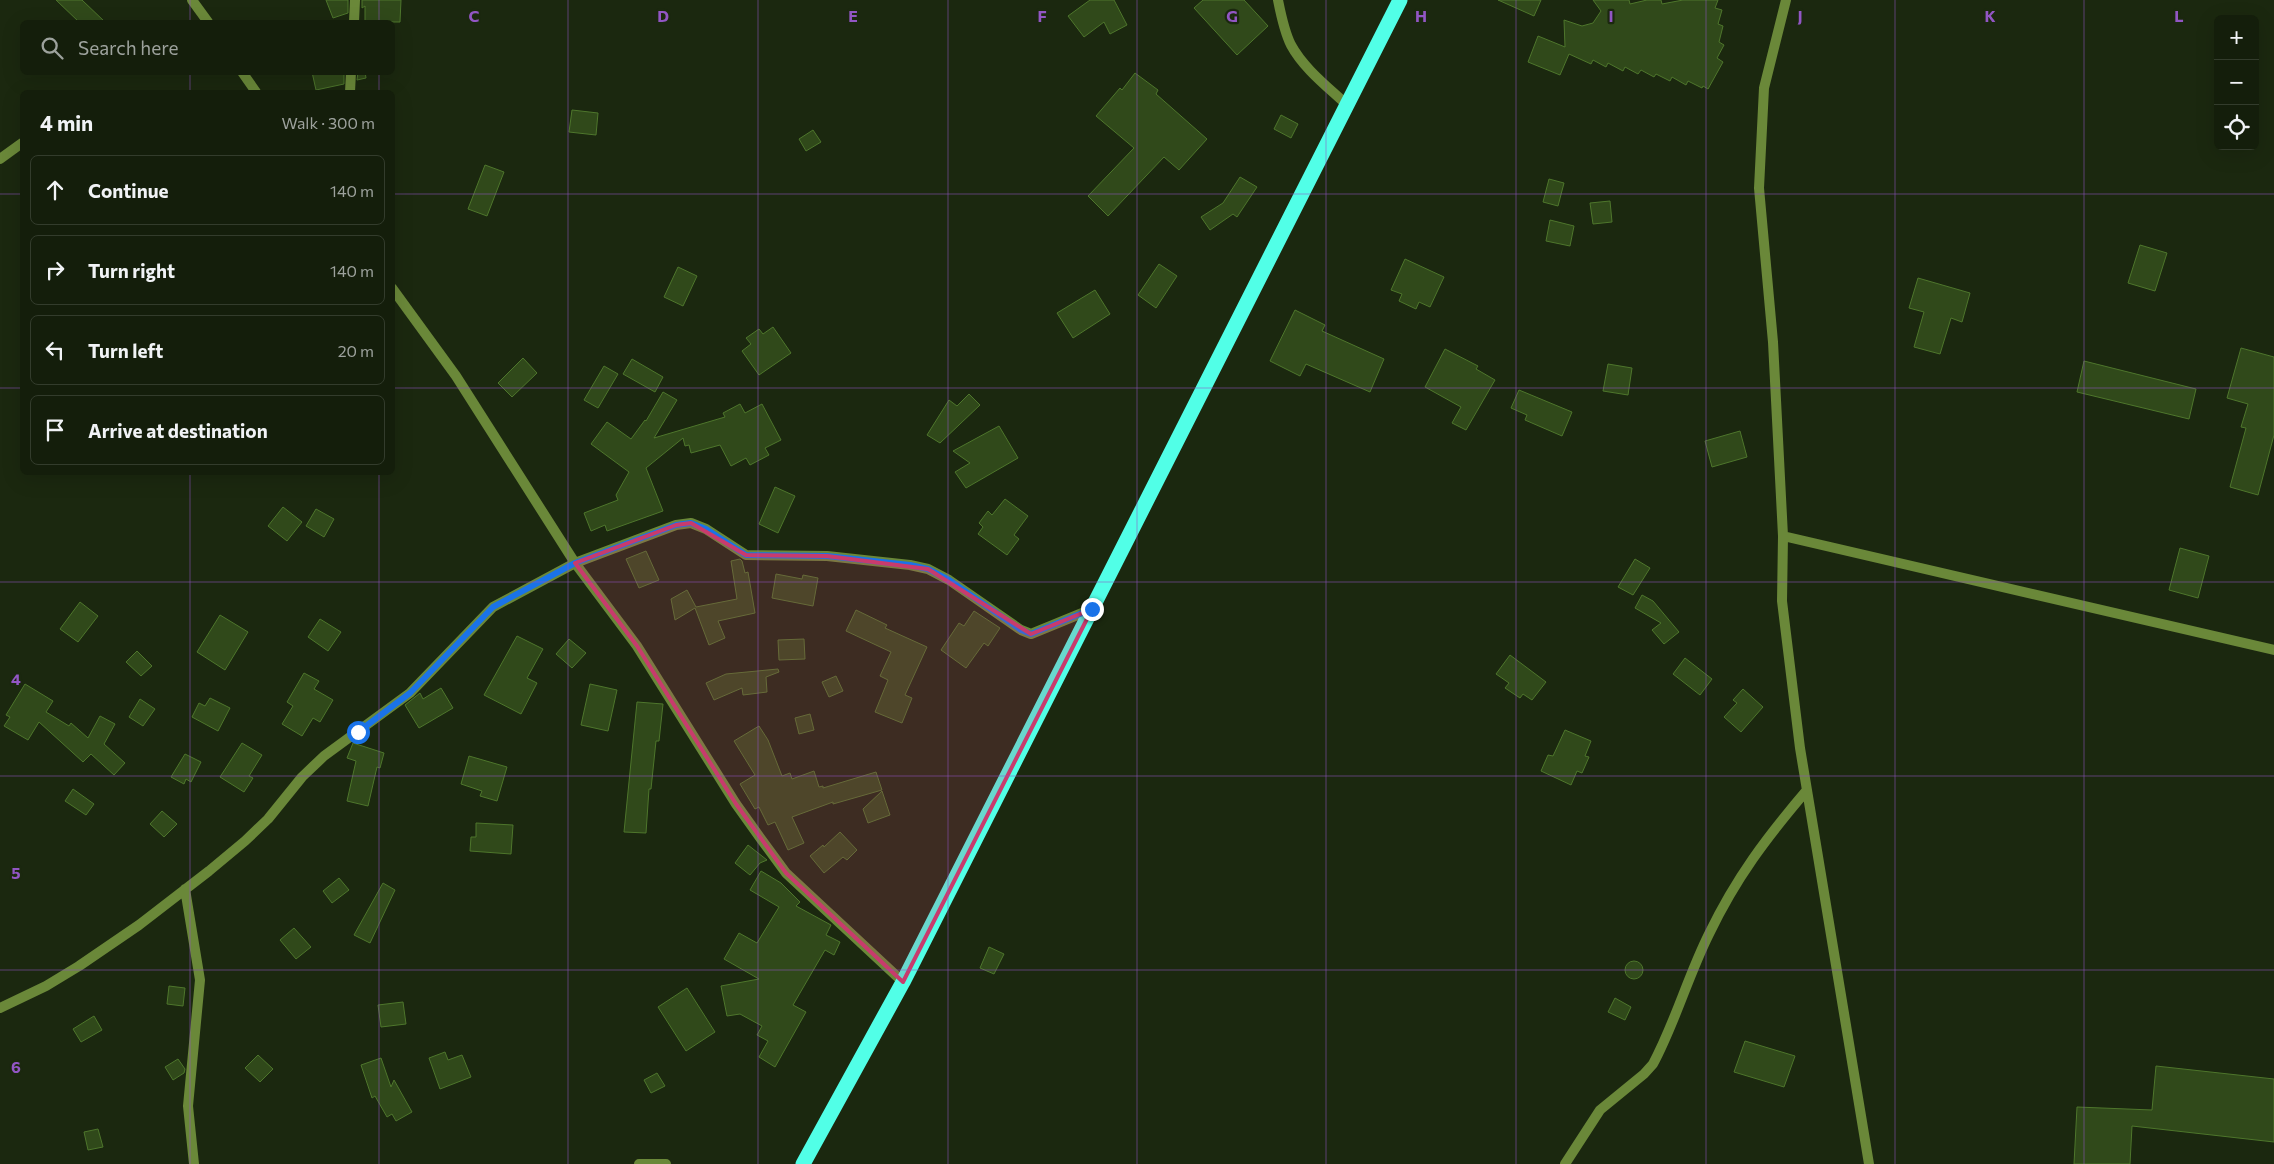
<!DOCTYPE html>
<html lang="en">
<head>
<meta charset="utf-8">
<style>
  :root { --surface:#141e0b; --page:#212b19; --text:#f1f3f6; --muted:#9da29d; --line:#333c2c }
  body { margin:0; font-family:Commissioner,sans-serif; background:var(--page); color:var(--text) }
  .controls { position:absolute; right:15px; top:15px; display:grid; overflow:hidden; border-radius:8px; box-shadow:0 5px 20px #0002 }
  .controls button { width:45px; height:45px; display:grid; place-items:center; padding:0; border:0; border-bottom:1px solid var(--line); background:var(--surface); color:var(--text); font:25px sans-serif }
  .stop { position:absolute; width:15px; height:15px; margin:-11px; border:4px solid #1a73e8; border-radius:50%; background:#fff }
  .stop.end { background:#1a73e8; border-color:#fff; box-shadow:0 1px 5px #0008 }
  .list { margin:0; padding:0; list-style:none }
  h2 { display:flex; justify-content:space-between; align-items:center; height:65px; margin:0; padding:0 20px; font-size:21px }
  h2 small { font-size:16px; font-weight:400; color:var(--muted) }
  .list li { display:grid; grid-template-columns:32px 1fr auto; gap:15px; align-items:center; box-sizing:border-box; height:70px; margin:0 10px 10px; padding:0 10px; border:1px solid var(--line); border-radius:8px }
  .list b { display:block; font-size:19px; white-space:nowrap }
  .list em { font-size:16px; font-style:normal; color:var(--muted) }
  .icon { flex:none; width:28px; height:28px; fill:none; stroke:currentColor; stroke-width:2; stroke-linecap:round; stroke-linejoin:round }
  .map { position:relative; flex:none; width:2274px; height:1164px; overflow:hidden }
  .search { position:absolute; background:var(--surface); box-shadow:0 5px 20px #0002; left:20px; top:20px; width:375px; height:55px; display:flex; align-items:center; gap:12px; box-sizing:border-box; padding:0 18px; border-radius:8px; color:var(--muted); font-size:19px }
  .panel { position:absolute; background:var(--surface); box-shadow:0 5px 20px #0002; left:20px; top:90px; width:375px; height:385px; border-radius:8px }
  .map>svg:first-child { display:block }
  .building { fill:#30491a; stroke:#4e762c }
  .lines { fill:none; stroke-linecap:round; stroke-linejoin:round }
  .street { stroke:#6a8839; stroke-width:10 }
  .highway { stroke:#51ffe7; stroke-width:15 }
  .route { stroke:#1a73e8; stroke-width:6 }
  .marked { fill:#c83b6d; fill-opacity:0.2; stroke:#c83b6d; stroke-width:4; stroke-linejoin:round }
  .grid { fill:none; stroke:#9256c4; stroke-width:1; stroke-opacity:0.55 }
  .grid-label { font-size:16px; text-anchor:middle; font-weight:bold; fill:#9256c4; stroke:#1b280f; stroke-width:4.5; stroke-linejoin:round; paint-order:stroke }
</style>
</head>
<body>
<div class="map">
<svg width="2274" height="1164" viewBox="0 0 2274 1164">
  <rect width="100%" height="100%" fill="#1b280f"/>
  <path class="building" d="M 56,0 L 82,0 L 105,22 L 79,22 Z
    M 326,0 L 348,0 L 348,13 L 333,18 Z
    M 362,0 L 401,0 L 400,22 L 365,22 L 365,6 L 362,8 Z
    M 1090,0 L 1114,0 L 1127,25 L 1110,34 L 1104,22 L 1084,37 L 1068,16 Z
    M 1203,0 L 1244,0 L 1268,26 L 1237,55 L 1194,8 Z
    M 1498,0 L 1541,0 L 1534,16 Z
    M 1593,0 L 1629,0 L 1630,4 L 1647,0 L 1661,0 L 1662,4 L 1683,0 L 1718,0 L 1715,8 L 1722,10 L 1718,24 L 1723,26 L 1719,42 L 1724,45 L 1717,58 L 1723,62 L 1708,89 L 1703,86 L 1702,88 L 1688,81 L 1686,85 L 1672,77 L 1670,81 L 1656,74 L 1654,77 L 1641,70 L 1638,74 L 1625,67 L 1623,71 L 1608,63 L 1606,67 L 1593,60 L 1591,64 L 1569,54 L 1560,75 L 1528,62 L 1538,36 L 1565,47 L 1564,20 L 1582,26 L 1593,23 L 1601,11 Z
    M 312,72 L 344,72 L 344,84 L 316,90 Z
    M 358,72 L 365,72 L 366,78 L 357,80 Z
    M 1135,73 L 1158,90 L 1156,94 L 1207,139 L 1179,170 L 1164,157 L 1108,216 L 1088,196 L 1134,148 L 1096,116 L 1120,88 L 1122,90 Z
    M 572,110 L 598,113 L 596,135 L 569,132 Z
    M 1281,115 L 1298,124 L 1291,138 L 1274,129 Z
    M 813,130 L 821,142 L 806,151 L 799,139 Z
    M 485,165 L 504,172 L 487,216 L 468,209 Z
    M 1240,177 L 1257,187 L 1237,217 L 1233,214 L 1210,230 L 1201,217 L 1223,203 Z
    M 1549,179 L 1564,183 L 1558,206 L 1543,202 Z
    M 1610,201 L 1612,222 L 1593,224 L 1590,203 Z
    M 1550,220 L 1574,226 L 1570,246 L 1546,241 Z
    M 2140,245 L 2167,253 L 2155,291 L 2128,283 Z
    M 1405,259 L 1444,277 L 1430,307 L 1419,302 L 1416,309 L 1399,301 L 1402,294 L 1391,290 Z
    M 1159,264 L 1177,276 L 1156,308 L 1138,295 Z
    M 678,267 L 697,276 L 683,306 L 664,297 Z
    M 1918,278 L 1970,293 L 1962,322 L 1951,318 L 1940,354 L 1914,347 L 1924,312 L 1909,308 Z
    M 1095,290 L 1110,314 L 1073,338 L 1057,313 Z
    M 1295,310 L 1325,325 L 1322,331 L 1384,359 L 1370,392 L 1306,364 L 1300,376 L 1270,361 Z
    M 773,327 L 791,353 L 759,375 L 742,351 L 751,344 L 746,338 L 759,329 L 763,334 Z
    M 2241,348 L 2274,357 L 2274,435 L 2258,495 L 2230,487 L 2246,428 L 2241,427 L 2248,404 L 2227,398 Z
    M 1445,349 L 1478,366 L 1476,369 L 1495,380 L 1466,430 L 1452,423 L 1461,407 L 1425,387 Z
    M 523,358 L 537,373 L 512,397 L 498,383 Z
    M 632,359 L 663,377 L 655,392 L 623,374 Z
    M 2084,361 L 2196,389 L 2189,419 L 2077,392 Z
    M 1608,364 L 1632,368 L 1628,395 L 1603,391 Z
    M 604,366 L 618,374 L 598,408 L 584,400 Z
    M 1519,390 L 1572,412 L 1562,436 L 1525,420 L 1527,415 L 1511,408 Z
    M 663,392 L 677,400 L 654,438 L 725,417 L 723,413 L 740,404 L 745,413 L 762,404 L 781,440 L 765,448 L 769,455 L 750,465 L 746,458 L 731,466 L 720,445 L 691,453 L 689,445 L 685,446 L 683,438 L 646,468 L 663,511 L 607,531 L 605,525 L 591,531 L 584,513 L 618,500 L 616,495 L 629,472 L 591,444 L 607,422 L 631,439 L 645,420 L 646,421 Z
    M 969,394 L 980,405 L 940,443 L 927,435 L 949,400 L 957,406 Z
    M 999,426 L 1018,458 L 966,488 L 955,472 L 970,463 L 953,451 Z
    M 1740,431 L 1747,457 L 1712,467 L 1705,441 Z
    M 775,487 L 795,496 L 778,533 L 759,524 Z
    M 1005,499 L 1028,516 L 1014,535 L 1019,539 L 1007,555 L 978,534 L 983,527 L 979,523 L 988,511 L 992,515 Z
    M 283,507 L 302,522 L 287,541 L 268,526 Z
    M 316,509 L 334,519 L 324,537 L 306,526 Z
    M 2180,548 L 2209,556 L 2198,598 L 2169,590 Z
    M 646,551 L 659,580 L 639,588 L 626,559 Z
    M 740,559 L 742,561 L 745,573 L 748,572 L 755,613 L 718,621 L 725,638 L 709,645 L 695,608 L 675,620 L 671,599 L 687,590 L 696,607 L 737,599 L 731,561 Z
    M 1635,559 L 1650,568 L 1633,595 L 1618,587 Z
    M 776,574 L 802,579 L 803,575 L 818,578 L 813,606 L 772,598 Z
    M 1642,595 L 1653,601 L 1679,632 L 1664,644 L 1652,630 L 1661,623 L 1635,608 Z
    M 80,602 L 98,616 L 78,642 L 60,629 Z
    M 856,610 L 887,625 L 885,628 L 927,647 L 905,695 L 912,698 L 902,723 L 875,712 L 888,680 L 880,676 L 891,652 L 846,631 Z
    M 974,611 L 1000,628 L 988,646 L 984,643 L 966,668 L 941,650 L 959,623 L 964,626 Z
    M 220,615 L 248,632 L 225,670 L 197,652 Z
    M 320,619 L 341,632 L 328,651 L 308,637 Z
    M 517,636 L 543,649 L 527,678 L 537,683 L 521,714 L 484,695 Z
    M 569,639 L 586,653 L 572,668 L 556,654 Z
    M 804,639 L 805,659 L 779,660 L 778,640 Z
    M 137,651 L 152,666 L 141,676 L 126,662 Z
    M 1510,655 L 1546,682 L 1532,700 L 1523,694 L 1520,698 L 1505,688 L 1509,683 L 1496,674 Z
    M 1685,658 L 1712,679 L 1700,695 L 1673,674 Z
    M 778,669 L 779,672 L 766,677 L 767,692 L 743,695 L 742,688 L 714,700 L 706,683 L 726,674 Z
    M 304,673 L 319,681 L 314,689 L 333,700 L 320,722 L 313,718 L 302,736 L 282,724 L 293,706 L 287,702 Z
    M 836,676 L 843,691 L 829,697 L 822,682 Z
    M 25,684 L 53,701 L 46,712 L 69,726 L 71,723 L 88,738 L 100,716 L 115,724 L 104,744 L 125,763 L 114,775 L 91,754 L 83,762 L 39,722 L 28,740 L 4,726 L 10,717 L 6,715 Z
    M 590,684 L 617,690 L 608,731 L 581,725 Z
    M 441,688 L 453,708 L 419,728 L 405,705 L 420,693 L 423,699 Z
    M 1743,689 L 1763,707 L 1741,732 L 1724,717 L 1737,703 L 1733,700 Z
    M 210,698 L 230,708 L 218,731 L 192,717 L 199,703 L 205,706 Z
    M 140,699 L 155,709 L 143,726 L 129,717 Z
    M 637,702 L 663,704 L 659,741 L 656,741 L 651,789 L 649,789 L 646,833 L 624,832 Z
    M 810,714 L 814,730 L 799,734 L 795,718 Z
    M 759,726 L 768,740 L 782,776 L 790,773 L 792,779 L 814,771 L 819,787 L 823,786 L 823,788 L 876,772 L 882,790 L 833,804 L 833,802 L 792,817 L 804,843 L 788,850 L 775,822 L 768,825 L 759,807 L 755,809 L 740,784 L 755,775 L 734,741 Z
    M 1565,730 L 1591,741 L 1585,756 L 1589,757 L 1582,773 L 1577,771 L 1571,785 L 1541,771 L 1548,755 L 1553,756 Z
    M 242,743 L 262,755 L 249,776 L 253,778 L 244,792 L 220,777 Z
    M 353,743 L 384,753 L 380,768 L 377,767 L 368,806 L 347,801 L 356,761 L 347,758 Z
    M 185,754 L 201,762 L 191,782 L 186,779 L 184,784 L 171,777 Z
    M 469,756 L 507,767 L 497,801 L 480,796 L 482,791 L 461,784 Z
    M 73,789 L 94,804 L 86,815 L 65,801 Z
    M 882,791 L 890,815 L 868,823 L 863,809 Z
    M 162,811 L 177,824 L 164,837 L 150,824 Z
    M 476,823 L 513,825 L 511,854 L 470,851 L 471,837 L 476,837 Z
    M 840,832 L 857,850 L 847,860 L 843,857 L 824,873 L 810,856 L 823,845 L 824,847 Z
    M 748,845 L 767,860 L 760,863 L 750,875 L 735,863 Z
    M 761,871 L 781,883 L 800,902 L 796,906 L 831,925 L 826,935 L 840,942 L 834,955 L 825,950 L 793,1005 L 806,1012 L 775,1067 L 759,1057 L 768,1041 L 757,1035 L 762,1026 L 740,1014 L 727,1016 L 721,986 L 759,979 L 724,959 L 739,933 L 757,943 L 779,907 L 750,890 Z
    M 339,878 L 349,890 L 332,903 L 323,891 Z
    M 383,883 L 395,890 L 370,943 L 354,935 Z
    M 294,928 L 311,947 L 296,959 L 280,940 Z
    M 989,947 L 1004,954 L 994,974 L 980,968 Z
    M1625 970a9 9 0 1 1 18 0a9 9 0 1 1-18 0Z
    M 169,986 L 185,988 L 183,1006 L 167,1004 Z
    M 687,988 L 715,1032 L 686,1051 L 658,1007 Z
    M 1615,998 L 1631,1007 L 1625,1020 L 1608,1012 Z
    M 403,1002 L 406,1024 L 381,1027 L 378,1005 Z
    M 94,1016 L 102,1030 L 81,1042 L 73,1029 Z
    M 1745,1041 L 1795,1056 L 1784,1087 L 1734,1072 Z
    M 445,1052 L 448,1060 L 462,1055 L 471,1077 L 440,1089 L 429,1058 Z
    M 258,1055 L 273,1069 L 260,1082 L 245,1068 Z
    M 381,1058 L 391,1087 L 394,1080 L 412,1112 L 396,1121 L 392,1114 L 387,1117 L 375,1096 L 372,1098 L 361,1065 Z
    M 178,1059 L 185,1069 L 184,1073 L 173,1080 L 165,1067 Z
    M 2156,1066 L 2274,1079 L 2274,1142 L 2132,1126 L 2130,1164 L 2074,1164 L 2077,1107 L 2152,1110 Z
    M 657,1073 L 665,1086 L 651,1093 L 644,1080 Z
    M 98,1129 L 103,1147 L 88,1150 L 84,1132 Z"/>
  <g class="lines">
    <path class="street" d="M 192,0 L 208,22
      M 1278,0 C 1281,15 1284,31 1291,45 C 1304,69 1328,87 1347,105
      M 1786,0 L 1764,88 L 1759,188 L 1773,342 L 1783,536 L 1782,601 L 1800,748 L 1869,1164
      M 354,22 L 355,0
      M 242,72 L 256,92
      M 350,92 L 351,72
      M 0,159 L 22,143
      M 392,288 L 456,376 L 575,563 L 637,646 L 736,804 L 761,839 L 786,873 L 903,982
      M 1783,536 L 2274,650
      M 185,889 L 200,980 L 188,1106 L 194,1164
      M 0,1008 L 46,986 L 79,966 L 139,925 L 209,871 L 245,841 L 268,819 L 302,777 L 324,756 L 410,693 L 493,607 L 575,563 L 676,525 L 691,523 L 706,529 L 746,555 L 827,556 L 910,565 L 928,569 L 949,580 L 1021,630 L 1031,634 L 1092,609
      M 639,1164 L 666,1164
      M 1565,1164 L 1600,1110 L 1644,1074 L 1653,1064 C 1675,1023 1688,976 1709,934 C 1736,878 1766,838 1807,790"/>
    <path class="highway" d="M 803,1164 L 903,982 L 1400,0"/>
  </g>
  <g class="lines">
    <path class="route" d="M 358,732 L 410,693 L 493,607 L 575,563 L 676,525 L 691,523 L 706,529 L 746,555 L 827,556 L 910,565 L 928,569 L 949,580 L 1021,630 L 1031,634 L 1092,609"/>
  </g>
  <path class="marked" d="M 691,523 L 746,555 L 827,556 L 928,569 L 1031,634 L 1092,609 L 903,982 L 786,873 L 736,804 L 637,646 L 575,563 L 676,525 Z"/>
  <path class="grid" d="M 190,0 L 190,22M 379,0 L 379,22M 568,0 L 568,1164M 758,0 L 758,1164M 948,0 L 948,1164M 1137,0 L 1137,1164M 1326,0 L 1326,1164M 1516,0 L 1516,1164M 1706,0 L 1706,1164M 1895,0 L 1895,1164M 2084,0 L 2084,1164M 190,72 L 190,92M 379,72 L 379,92M 0,194 L 22,194M 392,194 L 2274,194M 0,388 L 22,388M 392,388 L 2274,388M 190,472 L 190,1164M 379,472 L 379,1164M 0,582 L 2274,582M 0,776 L 2274,776M 0,970 L 2274,970"/>
  <g class="grid-label">
    <text x="474" y="22">C</text>
    <text x="663" y="22">D</text>
    <text x="853" y="22">E</text>
    <text x="1042" y="22">F</text>
    <text x="1232" y="22">G</text>
    <text x="1421" y="22">H</text>
    <text x="1611" y="22">I</text>
    <text x="1800" y="22">J</text>
    <text x="1990" y="22">K</text>
    <text x="2179" y="22">L</text>
    <text x="16" y="685">4</text>
    <text x="16" y="879">5</text>
    <text x="16" y="1073">6</text>
  </g>
</svg>
<div class="controls">
<button>+</button>
<button>−</button>
<button><svg class="icon" aria-label="locate" viewBox="0 0 24 24"><circle cx="12" cy="12" r="6"/><path d="M12 2v4M12 18v4M2 12h4M18 12h4"/></svg></button>
</div>
<div class="stop" style="left:358px;top:732px"></div>
<div class="stop end" style="left:1092px;top:609px"></div>
<div class="search"><svg class="icon" aria-label="search" viewBox="0 0 24 24"><circle cx="10" cy="10" r="6"/><path d="M15 15l6 6"/></svg>Search here</div>
<section class="panel">
<h2>4 min<small>Walk · 300 m</small></h2>
<ul class="list">
<li><svg class="icon" aria-label="ahead" viewBox="0 0 24 24"><path d="M12 20V5M6 11l6-6 6 6"/></svg><div><b>Continue</b></div><em>140 m</em></li>
<li><svg class="icon" aria-label="right" viewBox="0 0 24 24"><path d="M7 20v-9h11M14 6l5 5-5 5"/></svg><div><b>Turn right</b></div><em>140 m</em></li>
<li><svg class="icon" aria-label="left" viewBox="0 0 24 24"><path d="M17 20v-9H6M10 6l-5 5 5 5"/></svg><div><b>Turn left</b></div><em>20 m</em></li>
<li><svg class="icon" aria-label="arrive" viewBox="0 0 24 24"><path d="M6 21V4h12l-3 4 3 4H6"/></svg><div><b>Arrive at destination</b></div></li>
</ul>
</section>
</div>
</body>
</html>
